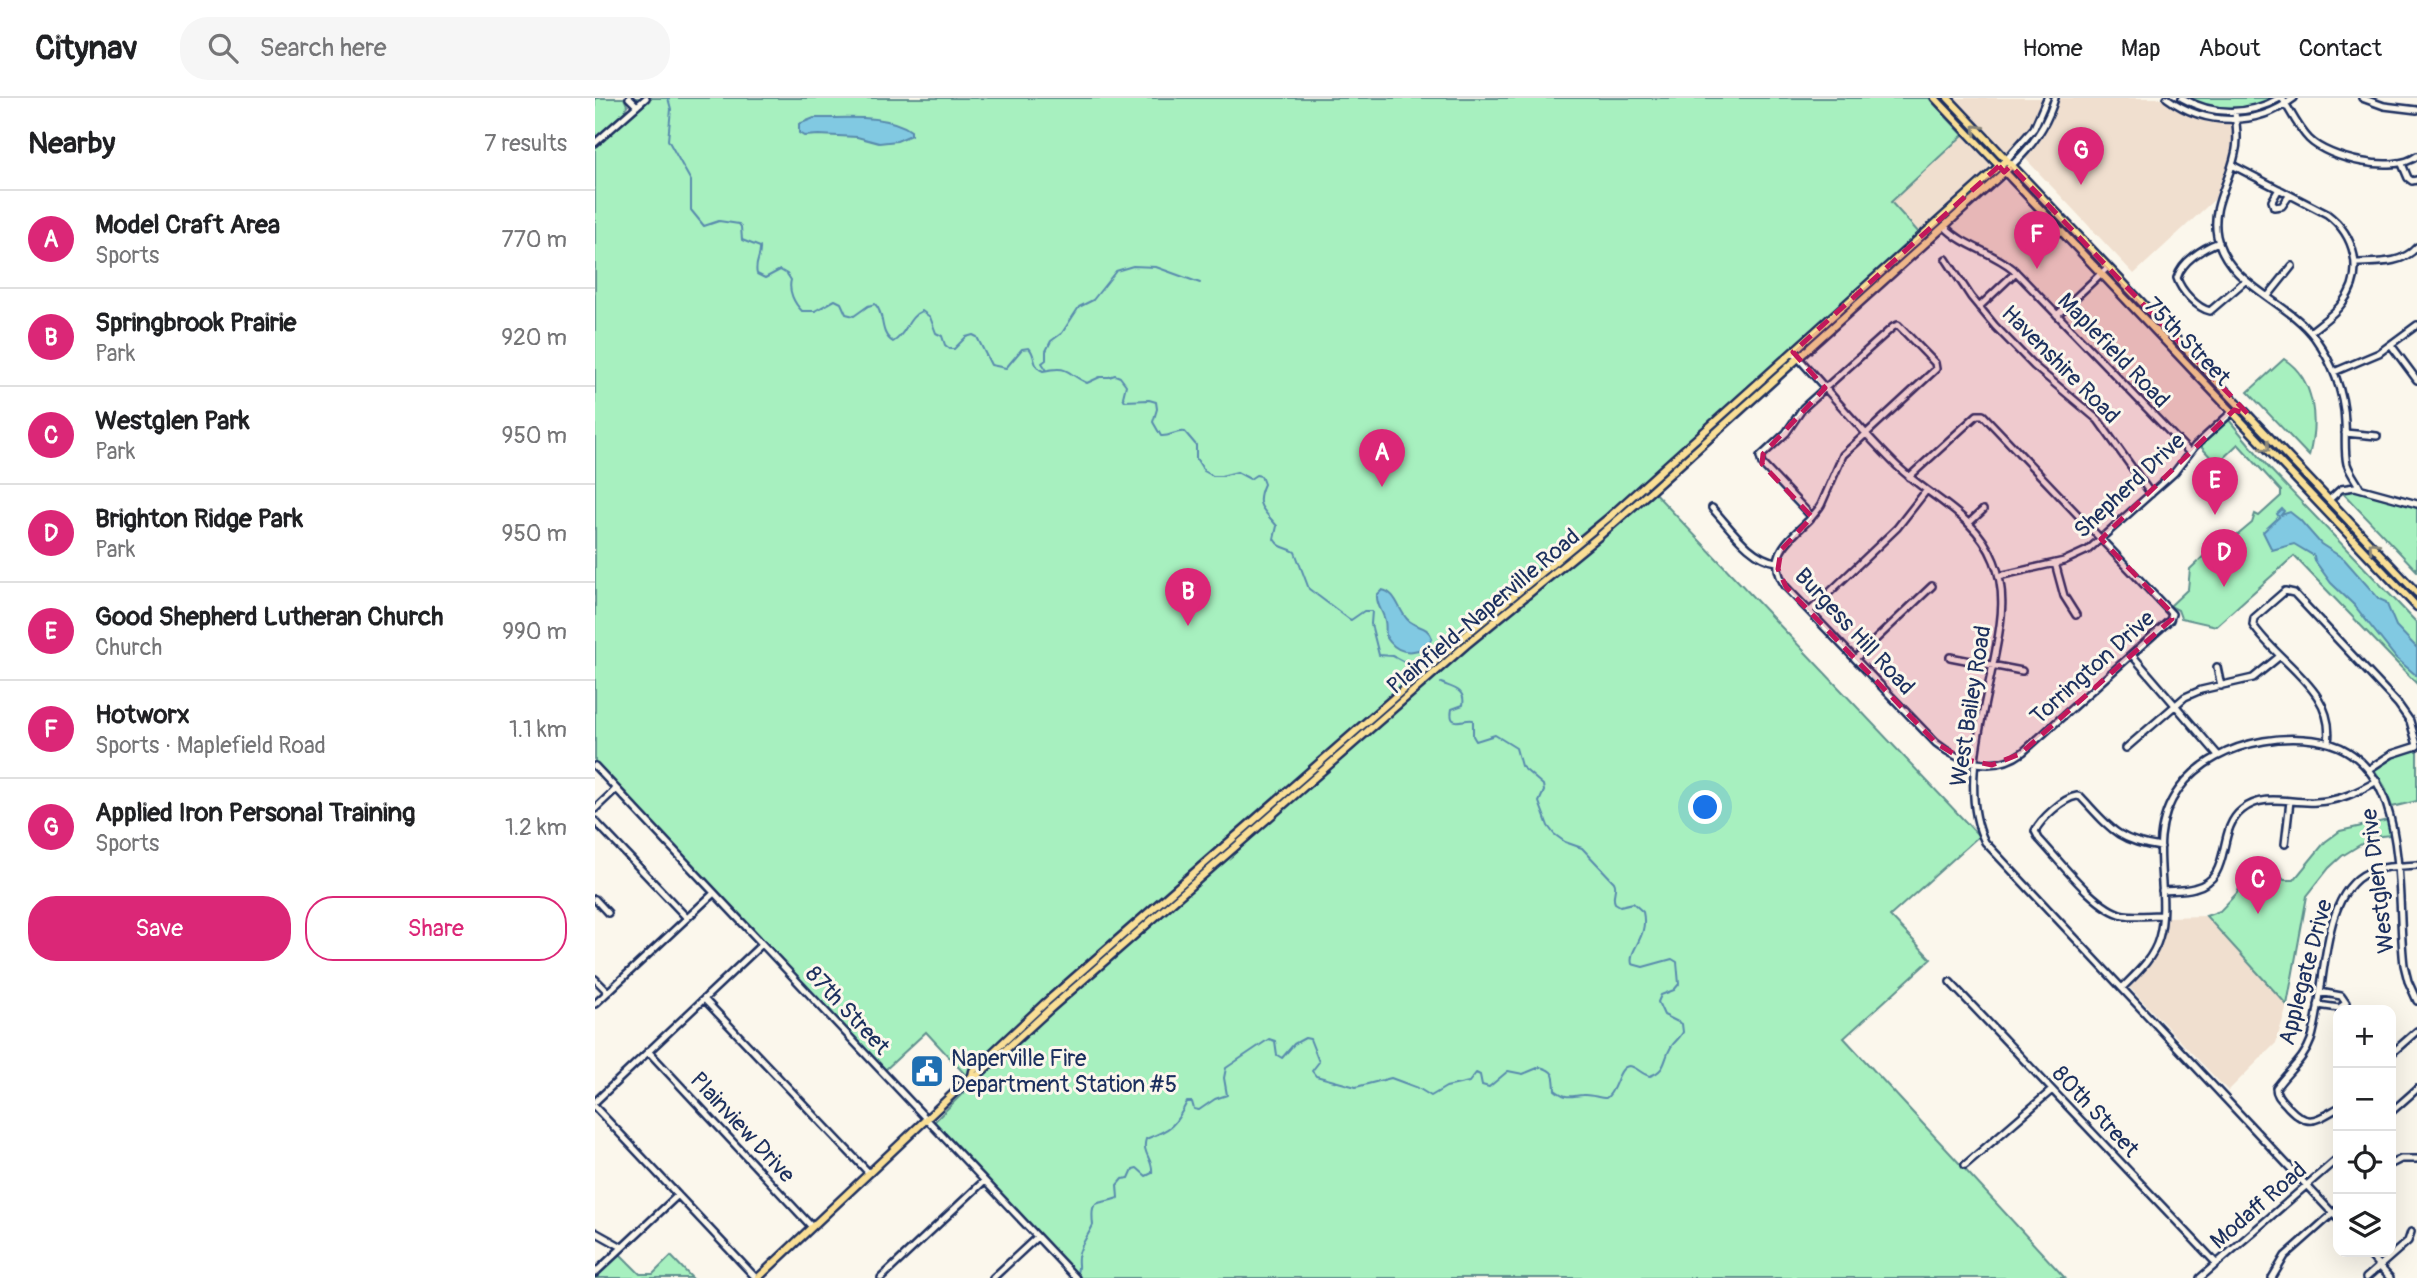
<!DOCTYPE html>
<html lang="en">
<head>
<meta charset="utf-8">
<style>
  :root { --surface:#fff; --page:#f6f6f6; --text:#202124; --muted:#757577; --line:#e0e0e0; --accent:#db2777 }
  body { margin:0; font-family:Pangolin,sans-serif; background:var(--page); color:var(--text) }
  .controls { position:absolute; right:21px; bottom:21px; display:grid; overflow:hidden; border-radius:14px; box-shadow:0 7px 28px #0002 }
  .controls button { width:63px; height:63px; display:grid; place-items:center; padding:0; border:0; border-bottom:2px solid var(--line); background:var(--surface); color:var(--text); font:35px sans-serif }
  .you { position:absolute; left:1111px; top:710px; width:24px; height:24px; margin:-18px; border:5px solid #fff; border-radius:50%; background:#1a73e8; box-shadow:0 0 0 10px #1a73e833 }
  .badge { display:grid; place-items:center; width:46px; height:46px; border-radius:50%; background:var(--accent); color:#fff; font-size:23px; font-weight:700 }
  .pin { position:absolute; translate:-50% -58px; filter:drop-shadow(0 2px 4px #0008) }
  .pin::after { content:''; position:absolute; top:37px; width:24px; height:21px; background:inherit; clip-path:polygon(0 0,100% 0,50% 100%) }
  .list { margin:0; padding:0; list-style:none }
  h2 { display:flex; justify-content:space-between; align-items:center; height:91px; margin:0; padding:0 28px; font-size:30px }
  h2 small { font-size:23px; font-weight:400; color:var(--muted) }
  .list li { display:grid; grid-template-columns:46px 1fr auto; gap:21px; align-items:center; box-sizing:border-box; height:98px; padding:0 28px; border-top:2px solid var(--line) }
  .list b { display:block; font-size:26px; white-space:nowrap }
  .list p { margin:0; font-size:23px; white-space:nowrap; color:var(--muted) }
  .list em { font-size:23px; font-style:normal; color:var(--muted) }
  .actions { display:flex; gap:14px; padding:21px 28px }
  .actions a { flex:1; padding:16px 0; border:2px solid var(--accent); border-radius:28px; text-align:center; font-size:24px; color:var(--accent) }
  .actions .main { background:var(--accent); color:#fff }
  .icon { flex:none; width:38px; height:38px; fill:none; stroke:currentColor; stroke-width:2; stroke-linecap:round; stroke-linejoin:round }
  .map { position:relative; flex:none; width:1822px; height:1180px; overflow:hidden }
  header { display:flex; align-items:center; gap:42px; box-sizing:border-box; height:98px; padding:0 35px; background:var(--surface); border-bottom:2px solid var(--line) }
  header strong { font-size:33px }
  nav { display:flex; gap:38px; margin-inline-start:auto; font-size:24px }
  .search { width:490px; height:63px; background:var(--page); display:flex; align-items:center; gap:18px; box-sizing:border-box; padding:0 24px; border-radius:28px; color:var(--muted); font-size:26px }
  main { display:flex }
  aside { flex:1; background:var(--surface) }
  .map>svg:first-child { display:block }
  .built { fill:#f0dfcf }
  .green { fill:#a7f0bf; stroke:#61908e; stroke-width:2 }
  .water { fill:#81c9e2; stroke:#588bad; stroke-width:2 }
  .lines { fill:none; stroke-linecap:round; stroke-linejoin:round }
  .stream { stroke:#588bad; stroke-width:2 }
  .minor-casing { stroke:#1b2f5e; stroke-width:10 }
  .major-casing { stroke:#1b2f5e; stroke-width:11 }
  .minor { stroke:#fbf7ec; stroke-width:5 }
  .major { stroke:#fadf96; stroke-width:6 }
  .oneway { stroke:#8a877a }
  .marked { fill:#c2185b; fill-opacity:0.2; stroke:#c2185b; stroke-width:5; stroke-dasharray:14 9; stroke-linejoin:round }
  .labels { text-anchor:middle; stroke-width:6; stroke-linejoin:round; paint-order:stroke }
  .street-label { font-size:23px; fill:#1b2f5e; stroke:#fbf7ec }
  .poi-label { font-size:23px; fill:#1b2f5e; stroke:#fbf7ec; text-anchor:start }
</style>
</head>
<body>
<header>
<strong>Citynav</strong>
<div class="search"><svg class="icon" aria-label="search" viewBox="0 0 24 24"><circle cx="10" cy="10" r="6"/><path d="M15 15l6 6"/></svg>Search here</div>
<nav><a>Home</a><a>Map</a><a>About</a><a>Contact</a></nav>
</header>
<main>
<aside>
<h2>Nearby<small>7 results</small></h2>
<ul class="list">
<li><span class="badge">A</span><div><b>Model Craft Area</b><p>Sports</p></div><em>770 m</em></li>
<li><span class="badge">B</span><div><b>Springbrook Prairie</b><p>Park</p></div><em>920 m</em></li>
<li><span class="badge">C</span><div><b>Westglen Park</b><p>Park</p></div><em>950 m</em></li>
<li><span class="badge">D</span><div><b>Brighton Ridge Park</b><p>Park</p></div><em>950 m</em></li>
<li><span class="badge">E</span><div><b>Good Shepherd Lutheran Church</b><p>Church</p></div><em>990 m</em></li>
<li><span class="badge">F</span><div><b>Hotworx</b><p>Sports · Maplefield Road</p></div><em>1.1 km</em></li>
<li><span class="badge">G</span><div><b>Applied Iron Personal Training</b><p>Sports</p></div><em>1.2 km</em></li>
</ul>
<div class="actions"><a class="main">Save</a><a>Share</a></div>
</aside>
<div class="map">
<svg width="1822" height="1180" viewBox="0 0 1822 1180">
  <rect width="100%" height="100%" fill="#fbf7ec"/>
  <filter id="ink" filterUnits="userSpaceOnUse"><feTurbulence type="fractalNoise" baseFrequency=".0143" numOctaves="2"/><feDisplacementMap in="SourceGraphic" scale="14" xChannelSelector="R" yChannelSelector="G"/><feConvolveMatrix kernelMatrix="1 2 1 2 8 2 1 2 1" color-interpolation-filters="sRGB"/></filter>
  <g filter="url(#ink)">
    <path class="built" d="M 1359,0 L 1449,0 L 1437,29 L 1420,50 L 1410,54 L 1401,48 L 1391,34 Z
      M 1463,0 L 1568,0 L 1592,17 L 1613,24 L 1639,26 L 1638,46 L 1635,60 L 1621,100 L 1539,176 L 1429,59 L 1449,34 Z
      M 1369,36 L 1392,59 L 1396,70 L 1325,136 L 1296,104 Z
      M 1406,82 L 1416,86 L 1628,310 L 1626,319 L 1591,352 L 1419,171 L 1376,148 L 1351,129 Z
      M 1611,818 L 1692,907 L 1681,945 L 1633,993 L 1534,889 L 1552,870 L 1563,854 L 1569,837 L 1571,819 Z"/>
    <path class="green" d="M 0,0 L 29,0 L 32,7 L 30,13 L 0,40 Z
      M 38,0 L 1334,0 L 1368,37 L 1296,104 L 1325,136 L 1053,388 L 1193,262 L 1195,264 L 1055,390 L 1384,738 L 1295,818 L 1336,861 L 1249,940 L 1470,1180 L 484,1180 L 339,1024 L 378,985 L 331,934 L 289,973 L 0,668 L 0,48 L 46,9 Z
      M 1591,0 L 1680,0 C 1648,14 1622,13 1591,0 Z
      M 1689,261 C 1721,282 1723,324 1714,358 L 1653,294 Z
      M 1634,322 L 1674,370 L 1822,525 L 1822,586 L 1699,458 L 1621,528 L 1586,520 L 1583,512 L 1575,508 L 1593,491 L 1595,471 L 1613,454 L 1612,452 L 1614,449 L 1630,450 L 1632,446 L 1657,425 L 1660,416 L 1664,418 L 1686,398 L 1686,393 L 1643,346 L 1622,366 L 1607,350 L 1607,346 Z
      M 1673,345 L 1710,379 L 1822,498 L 1822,505 L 1672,347 Z
      M 1758,391 L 1822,409 L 1822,473 L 1747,394 Z
      M 1822,652 L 1822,703 L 1797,709 L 1790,689 L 1779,671 L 1802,657 Z
      M 1793,722 L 1796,737 L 1778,739 L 1747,758 L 1734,770 L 1712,798 L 1692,907 L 1611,818 L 1625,813 L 1642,795 L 1647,784 L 1655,777 L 1685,777 L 1689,782 L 1699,782 L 1730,744 L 1745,733 Z
      M 24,1155 L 45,1176 L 58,1176 L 76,1158 L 97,1180 L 0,1180 Z"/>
    <path class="water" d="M 219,20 C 248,21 291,15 316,33 L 316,37 L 302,43 L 284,45 L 262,39 L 224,37 L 209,38 L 204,35 L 204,26 Z
      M 1687,411 L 1689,413 L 1686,417 L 1695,414 L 1705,422 L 1726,446 L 1749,461 L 1784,501 L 1791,504 L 1801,528 L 1822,550 L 1822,578 L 1801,560 L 1759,507 L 1736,485 L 1720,463 L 1719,458 L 1699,446 L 1677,452 L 1668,434 L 1684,419 L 1682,416 Z
      M 787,492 C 801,494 803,511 812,521 C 821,531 832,526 837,540 C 829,556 806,558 795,544 C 788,537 792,531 790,523 C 788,513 781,507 782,497 Z"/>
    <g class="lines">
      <path class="stream" d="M 73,0 L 76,11 L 73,42 L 96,83 L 96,112 L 109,128 L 124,123 L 144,126 L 146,129 L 147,142 L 165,149 C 166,160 159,165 162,176 L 170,180 L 185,172 L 192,176 L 196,182 C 193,193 199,205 207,213 L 220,213 L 240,202 L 246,205 L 251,216 L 259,218 L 273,208 L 280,206 C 291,217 283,234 298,244 C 312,236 312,219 327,213 L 335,219 L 341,235 L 347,238 L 350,247 L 355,251 L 359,251 L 371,239 L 378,237 L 382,239 L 396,267 L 411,270 L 427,251 L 434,250 C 441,257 437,269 448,273 C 475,267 470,275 492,285 L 505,279 L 514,279 L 520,277 L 525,279 L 531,287 L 528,299 L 530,303 L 554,302 L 561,304 L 562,311 L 558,324 L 566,338 C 575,339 582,332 590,334 L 601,347 L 601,360 L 609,373 L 618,378 L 626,378 L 642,374 L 655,381 L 661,377 L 666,378 L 669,386 C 659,408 668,411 682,428 L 679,441 C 685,451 692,449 700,454 L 714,491 L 754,521 L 756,522 L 769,513 L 777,513 L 776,526 L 784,557 L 798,558 L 813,566 L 818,566
        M 451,271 L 447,265 L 451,262 L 451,253 L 456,243 L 467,235 L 484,209 L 498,202 L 521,173 L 538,168 L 561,169 L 605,185
        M 481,1177 C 485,1170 482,1167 483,1159 C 485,1147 493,1138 498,1127 C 495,1098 502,1108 523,1100 L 522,1087 L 527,1081 L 534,1080 L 538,1071 L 542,1070 L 551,1078 L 557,1075 C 559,1062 546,1055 551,1041 C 577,1031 580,1028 592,1004 L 597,1004 L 599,1011 L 604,1012 L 620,1001 L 632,997 L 629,980 L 631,970 L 674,941 L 680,943 L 682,957 L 687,960 L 699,946 L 710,940 L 715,941 L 724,964 L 717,973 L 721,978 L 761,989 L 796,980 L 823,990 L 836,998 L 851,989 L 874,984 L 881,975 L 885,977 L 887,987 L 894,989 L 913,973 L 928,976 L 945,969 C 961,973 959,979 960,992 C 971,1001 975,998 988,997 C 995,996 1004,1000 1011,1000 C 1022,993 1022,969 1034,968 C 1041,968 1047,977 1055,978 C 1072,972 1068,962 1076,949 C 1080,943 1085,940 1088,934 L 1087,926 L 1069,917 L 1063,904 L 1066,897 L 1079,892 L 1084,886 L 1082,864 L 1077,861 L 1048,869 L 1037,866 C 1033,851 1054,840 1048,814 L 1038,805 L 1025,808 L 1020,805 C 1016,797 1023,791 1019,784 L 987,750 L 970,744 L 959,736 L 953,728 L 944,704 L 949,693 L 948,687 L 926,668 L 921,650 L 900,637 L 881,643 L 878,638 L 878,622 C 869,620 853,631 857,611 L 868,607 C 871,591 857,590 846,585"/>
      <g class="minor-casing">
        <path id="minor" d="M 34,0 L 42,8
          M 1572,0 C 1610,28 1661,29 1699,0
          M 1587,0 C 1618,18 1653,18 1685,0
          M 1687,0 C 1696,14 1703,30 1714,41 C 1734,61 1799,76 1822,58
          M 1767,0 L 1789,8 L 1822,12
          M 1640,14 C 1641,28 1644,42 1640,56 C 1634,85 1616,108 1622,138 C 1632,187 1691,201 1720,240 C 1737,264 1749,294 1750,324 C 1751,338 1749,353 1752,366 C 1755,375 1761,382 1765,390
          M 0,45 L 51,0
          M 1411,62 L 1439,30 L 1452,0
          M 1807,66 L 1813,80 L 1817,83 L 1822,82
          M 1637,67 L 1732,116 C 1760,137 1770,175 1748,204 C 1740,216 1726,225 1715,234
          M 1416,68 C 1437,49 1452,28 1460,0
          M 1684,91 L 1677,103 L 1679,109 L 1687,108 L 1694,98
          M 1349,128 C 1369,149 1396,153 1418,171 L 1594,354
          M 1624,144 C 1608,150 1587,163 1582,180 C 1586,193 1602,210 1615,213 L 1650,183
          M 1351,161 L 1376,199 L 1400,228 L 1439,268 L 1503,322 L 1556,396
          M 1760,165 C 1782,164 1806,167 1822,149
          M 1673,198 L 1697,168
          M 1384,209 L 1421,174
          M 1462,217 L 1513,169
          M 1796,247 L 1822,282
          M 1198,254 C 1231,290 1263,329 1298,364 C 1332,399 1380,415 1399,463 C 1411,492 1407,521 1401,551 C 1391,608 1363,691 1390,744 L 1743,1121
          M 1739,274 L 1784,255 L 1822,227
          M 1750,335 L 1782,338
          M 1734,402 L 1746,391 L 1760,389 L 1822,406
          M 1117,410 C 1135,429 1155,461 1182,464
          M 1217,419 L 1167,366 L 1165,359 L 1191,335 L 1208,310 L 1298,229 L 1303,227 L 1340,265 L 1341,271 L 1248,357 L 1226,407 C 1223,412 1219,416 1215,421 C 1195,441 1169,458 1191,489 L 1341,645 C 1367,666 1400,675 1428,654 L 1575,522 L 1577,516 L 1388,317 L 1382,317 L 1314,379
          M 1375,424 L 1388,412
          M 1460,465 L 1469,498 L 1481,517
          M 1404,478 L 1469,463 L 1493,452 L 1579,375 L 1600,348 L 1637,314
          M 1215,513 L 1302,430 L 1331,393
          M 1537,557 L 1623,657
          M 1355,559 L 1427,573
          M 1261,560 L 1337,488
          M 1622,569 L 1626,588
          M 1733,645 C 1741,592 1684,566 1658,527 L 1659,520 L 1690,493 L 1699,495 L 1803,606 L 1815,623 L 1822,647
          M 1531,650 L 1590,599 L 1606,592 L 1658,580 L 1685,558
          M 0,668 L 481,1180
          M 1774,671 L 1797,656 L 1822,648
          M 0,711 L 21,691
          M 0,723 L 92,820
          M 1690,746 L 1695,703
          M 1566,749 C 1522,743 1515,730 1486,699 L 1482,698 C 1468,700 1446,721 1440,733 L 1444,741 C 1464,762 1501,812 1529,817 C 1541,819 1555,817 1567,817
          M 1567,793 C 1577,792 1589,793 1599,790 C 1639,781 1620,733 1647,712 C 1670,694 1695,706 1721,704 C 1744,703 1763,694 1782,683
          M 0,801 L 13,815
          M 0,881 L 13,894
          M 1355,884 L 1621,1165
          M 1527,890 C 1542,875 1558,861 1564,840 C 1573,808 1563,772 1566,739 C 1573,665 1654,633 1719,642 C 1819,655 1800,795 1809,867 L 1813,883 L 1822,903
          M 109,901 L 274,1075
          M 0,906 L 119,795
          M 1723,907 L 1744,910 L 1751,905 L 1746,898 L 1725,894
          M 53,953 L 217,1129
          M 1796,956 L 1822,933
          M 0,1004 L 167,846
          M 0,1009 L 161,1180
          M 1743,1010 C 1720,1023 1713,1030 1693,1009 C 1687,1002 1681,998 1681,990 C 1693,973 1709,962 1716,942 C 1732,895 1723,796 1774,774 C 1789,768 1806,768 1822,767
          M 1796,1014 L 1822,991
          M 1796,1066 L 1806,1061 L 1822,1061
          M 1370,1067 L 1457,992
          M 0,1134 L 27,1149
          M 1772,1154 L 1795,1180
          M 0,1175 L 83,1097
          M 286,1180 L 389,1083
          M 398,1180 L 442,1139
          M 1605,1180 L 1743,1060
          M 1677,1180 L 1690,1158 L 1743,1111
          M 1771,1180 L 1813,1143 L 1816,1134"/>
      </g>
      <g class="major-casing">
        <path id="major" d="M 1340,0 L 1822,509
          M 1353,0 L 1822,495
          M 377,978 L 378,973 L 449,906 L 866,541 L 1012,421 L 1411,62
          M 163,1180 L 377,978 L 382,978 L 455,911 L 871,547 L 1003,439 L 1057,392 L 1416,68"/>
      </g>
      <use href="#minor" class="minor"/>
      <use href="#major" class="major"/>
    </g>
    <defs><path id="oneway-chevron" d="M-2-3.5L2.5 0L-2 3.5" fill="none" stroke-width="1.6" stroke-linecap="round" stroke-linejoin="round" transform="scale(1.75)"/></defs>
    <g class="oneway">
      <use href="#oneway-chevron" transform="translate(1382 31) rotate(-133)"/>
      <use href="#oneway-chevron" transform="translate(1671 349) rotate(47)"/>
      <use href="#oneway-chevron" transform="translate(1778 448) rotate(-133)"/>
    </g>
  </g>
  <path class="marked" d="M 1404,68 L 1409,74 L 1416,68 L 1653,316 L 1639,312 L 1506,441 L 1575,513 L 1577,521 L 1425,656 L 1397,667 L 1367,661 L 1341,645 L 1191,489 L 1183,471 L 1186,452 L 1217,419 L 1167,366 L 1168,356 L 1230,290 L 1198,254 Z"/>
  <defs>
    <g id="civic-square" transform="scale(1.75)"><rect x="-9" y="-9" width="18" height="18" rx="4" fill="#1f6fb2" stroke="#fbf7ec"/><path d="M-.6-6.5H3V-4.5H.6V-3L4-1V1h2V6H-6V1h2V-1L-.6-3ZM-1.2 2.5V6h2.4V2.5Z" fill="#fff"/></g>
  </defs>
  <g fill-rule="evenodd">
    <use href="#civic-square" x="332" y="973"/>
  </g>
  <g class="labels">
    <g class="street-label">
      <text transform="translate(1593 243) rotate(46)" y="8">75th Street</text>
      <text transform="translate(1519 252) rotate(46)" y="8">Maplefield Road</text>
      <text transform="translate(1466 266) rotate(45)" y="8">Havenshire Road</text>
      <text transform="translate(1534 387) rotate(-43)" y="8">Shepherd Drive</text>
      <text transform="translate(888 513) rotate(-40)" y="8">Plainfield-Naperville Road</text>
      <text transform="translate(1260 533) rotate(47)" y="8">Burgess Hill Road</text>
      <text transform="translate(1497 569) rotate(-42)" y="8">Torrington Drive</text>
      <text transform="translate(1375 608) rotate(-81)" y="8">West Bailey Road</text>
      <text transform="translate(1782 783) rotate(-97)" y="8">Westglen Drive</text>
      <text transform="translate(1710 874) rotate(-75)" y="8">Applegate Drive</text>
      <text transform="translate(253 912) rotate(47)" y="8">87th Street</text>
      <text transform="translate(1501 1013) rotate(47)" y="8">80th Street</text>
      <text transform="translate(148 1029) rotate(47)" y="8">Plainview Drive</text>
      <text transform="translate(1663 1107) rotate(-41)" y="8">Modaff Road</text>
    </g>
    <g class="poi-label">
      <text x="356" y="968">Naperville Fire<tspan x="356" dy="26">Department Station #5</tspan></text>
    </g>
  </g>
</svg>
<div class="controls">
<button>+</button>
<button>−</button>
<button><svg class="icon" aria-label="locate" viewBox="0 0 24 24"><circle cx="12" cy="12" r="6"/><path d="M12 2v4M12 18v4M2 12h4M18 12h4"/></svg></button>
<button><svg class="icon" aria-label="layers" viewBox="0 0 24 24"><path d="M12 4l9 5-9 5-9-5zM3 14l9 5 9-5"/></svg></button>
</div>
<div class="you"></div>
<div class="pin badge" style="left:787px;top:389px">A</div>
<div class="pin badge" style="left:593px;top:528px">B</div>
<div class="pin badge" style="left:1663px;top:816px">C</div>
<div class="pin badge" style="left:1629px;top:489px">D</div>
<div class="pin badge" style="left:1620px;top:417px">E</div>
<div class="pin badge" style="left:1442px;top:171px">F</div>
<div class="pin badge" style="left:1486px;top:87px">G</div>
</div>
</main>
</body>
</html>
